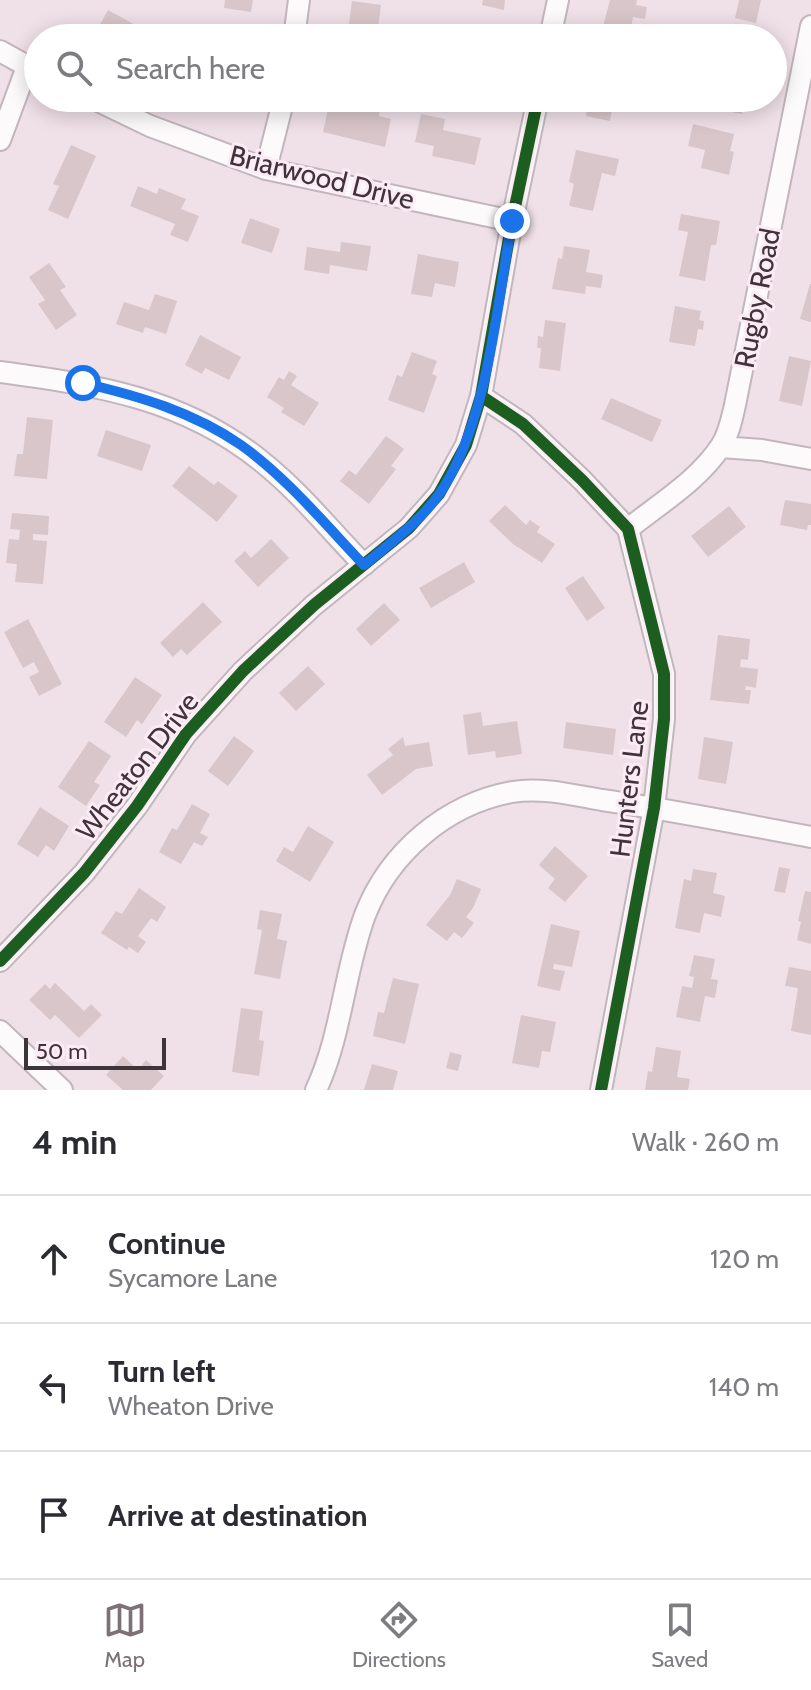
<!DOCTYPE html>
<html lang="en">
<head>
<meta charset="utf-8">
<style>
  :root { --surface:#fff; --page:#f2f2f3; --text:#2b2b33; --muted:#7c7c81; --line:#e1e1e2; --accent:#7d7077 }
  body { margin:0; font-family:Cabin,sans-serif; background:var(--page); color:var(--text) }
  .scale { position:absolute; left:24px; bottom:20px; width:142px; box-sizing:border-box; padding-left:8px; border:4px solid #3f343a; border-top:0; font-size:22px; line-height:28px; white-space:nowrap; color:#3f343a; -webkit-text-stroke:6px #fcebf4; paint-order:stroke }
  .stop { position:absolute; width:24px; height:24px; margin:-18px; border:6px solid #1a73e8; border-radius:50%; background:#fff }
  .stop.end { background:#1a73e8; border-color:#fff; box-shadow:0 2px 8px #0008 }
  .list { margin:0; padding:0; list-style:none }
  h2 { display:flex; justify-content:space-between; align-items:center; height:104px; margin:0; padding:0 32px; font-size:34px }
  h2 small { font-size:26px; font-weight:400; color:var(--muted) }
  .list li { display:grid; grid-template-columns:52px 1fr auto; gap:24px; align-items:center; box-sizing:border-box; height:128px; padding:0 32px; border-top:2px solid var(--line) }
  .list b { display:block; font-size:30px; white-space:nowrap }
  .list p { margin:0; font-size:26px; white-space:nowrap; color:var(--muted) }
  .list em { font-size:26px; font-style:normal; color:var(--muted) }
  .icon { flex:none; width:44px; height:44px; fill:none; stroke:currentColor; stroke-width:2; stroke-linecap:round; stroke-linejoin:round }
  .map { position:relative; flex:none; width:811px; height:1090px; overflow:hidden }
  .search { position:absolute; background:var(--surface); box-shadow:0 4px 20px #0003; left:24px; right:24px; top:24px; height:88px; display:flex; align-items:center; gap:20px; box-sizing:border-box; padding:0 28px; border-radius:44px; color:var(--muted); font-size:30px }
  .sheet { height:488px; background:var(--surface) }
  nav { display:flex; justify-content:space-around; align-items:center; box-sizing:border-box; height:112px; border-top:2px solid var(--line); background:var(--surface); font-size:22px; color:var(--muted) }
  nav a { display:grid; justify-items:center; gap:4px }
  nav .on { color:var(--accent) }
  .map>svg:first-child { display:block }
  .building { fill:#d9c6ca }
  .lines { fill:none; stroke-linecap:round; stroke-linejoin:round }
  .minor-casing { stroke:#c2b6bc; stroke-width:24 }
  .minor { stroke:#fdfafc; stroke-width:20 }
  .cycleway-casing { stroke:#fcebf4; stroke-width:17 }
  .cycleway { stroke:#1b5e20; stroke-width:12 }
  .route { stroke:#1a73e8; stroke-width:10 }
  .labels { text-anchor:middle; stroke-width:6; stroke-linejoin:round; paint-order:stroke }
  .street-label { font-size:28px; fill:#3f343a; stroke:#fcebf4 }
</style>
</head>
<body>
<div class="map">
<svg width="811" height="1090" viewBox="0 0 811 1090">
  <rect width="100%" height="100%" fill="#f0e0e8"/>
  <path class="building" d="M 225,0 L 253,0 L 251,12 L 224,8 Z
    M 483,0 L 505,0 L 504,10 L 482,5 Z
    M 610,0 L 637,0 L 636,5 L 647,7 L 645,19 L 633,17 L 629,38 L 600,38 Z
    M 739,0 L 761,0 L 756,23 L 735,18 Z
    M 352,1 L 381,5 L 377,35 L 388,38 L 347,38 Z
    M 108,10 L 159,38 L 107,38 L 96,32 Z
    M 472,27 L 495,32 L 496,28 L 507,30 L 505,38 L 470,38 Z
    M 589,98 L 614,98 L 610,121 L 586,116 Z
    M 719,98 L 745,98 L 742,114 L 716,109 Z
    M 362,102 L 381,106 L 379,116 L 391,119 L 385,147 L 323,132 L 329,105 L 360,112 Z
    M 421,114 L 445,119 L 443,130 L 481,138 L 475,165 L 432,156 L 434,146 L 415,142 Z
    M 693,124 L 734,134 L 730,151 L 734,152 L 729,175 L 701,168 L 705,150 L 688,146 Z
    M 71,145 L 96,156 L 68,219 L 48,210 L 59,186 L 53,184 Z
    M 576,150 L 619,159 L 615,176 L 602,173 L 593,211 L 569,206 L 574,184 L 569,182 Z
    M 138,186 L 157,194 L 159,188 L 186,199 L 181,209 L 199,216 L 188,242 L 170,235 L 175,224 L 130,206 Z
    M 681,214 L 720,221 L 716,245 L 711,245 L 705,281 L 679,276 L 688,232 L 678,230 Z
    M 250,218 L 280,229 L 272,253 L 241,243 Z
    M 341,242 L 371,246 L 367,271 L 330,265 L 329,274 L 304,270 L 307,247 L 340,252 Z
    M 564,246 L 590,250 L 586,272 L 603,275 L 601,288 L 586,286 L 585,294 L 552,289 L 558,258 L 562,259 Z
    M 418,254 L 459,262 L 455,287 L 435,283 L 432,297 L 411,294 Z
    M 49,263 L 66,287 L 60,290 L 77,315 L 56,330 L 38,304 L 45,300 L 29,277 Z
    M 810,284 L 811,284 L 811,322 L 800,319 Z
    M 155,294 L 177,301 L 166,334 L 145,327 L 143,333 L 116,324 L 124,302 L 149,310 Z
    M 675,306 L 701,311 L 699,320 L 704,321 L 703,330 L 698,329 L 695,346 L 669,342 Z
    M 545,320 L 566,323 L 560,371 L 539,368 L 541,348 L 537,348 L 538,336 L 543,337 Z
    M 200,335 L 241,357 L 229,380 L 205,368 L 202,374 L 185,365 Z
    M 412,352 L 437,361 L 432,374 L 437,376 L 424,413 L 388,400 L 397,375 L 402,377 Z
    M 789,356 L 811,361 L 802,406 L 779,401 Z
    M 289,371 L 297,376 L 291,385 L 319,403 L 304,426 L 281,412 L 284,408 L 267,397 L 279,377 L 284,380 Z
    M 611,398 L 662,420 L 652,442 L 601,419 Z
    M 27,417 L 53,420 L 47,479 L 14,476 L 17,454 L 23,454 Z
    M 106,430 L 151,445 L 142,471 L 97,456 Z
    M 386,436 L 404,449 L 391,466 L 396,469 L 369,504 L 340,481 L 349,470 L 356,475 Z
    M 189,466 L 214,485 L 218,481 L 238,496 L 217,522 L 172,486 Z
    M 785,500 L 811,504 L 811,525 L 808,525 L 807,530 L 780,525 Z
    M 505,505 L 526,525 L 530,520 L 540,527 L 537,532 L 555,544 L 542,563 L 513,544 L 489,521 Z
    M 729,506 L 746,527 L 708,557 L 691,536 Z
    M 12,513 L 49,516 L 48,535 L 33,534 L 33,540 L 47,541 L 43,584 L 15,582 L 17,564 L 6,563 L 9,539 L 19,540 L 20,530 L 10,529 Z
    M 271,539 L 289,558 L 258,587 L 234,561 L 245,551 L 251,558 Z
    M 464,562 L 475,582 L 431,608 L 419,588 Z
    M 583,576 L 605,608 L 587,621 L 565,588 Z
    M 203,602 L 222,622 L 187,655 L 181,649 L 173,657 L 160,643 Z
    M 384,603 L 400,620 L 371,646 L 356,629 Z
    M 28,619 L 62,684 L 39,696 L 29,677 L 39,672 L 34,662 L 23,668 L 4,632 Z
    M 718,635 L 750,639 L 748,660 L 741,659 L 740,667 L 758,669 L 756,688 L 746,686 L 745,690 L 751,690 L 749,704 L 710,700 Z
    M 308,666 L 325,684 L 296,711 L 279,693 Z
    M 135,677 L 162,695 L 142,724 L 137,720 L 126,737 L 104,722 Z
    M 481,712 L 483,726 L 517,721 L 522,754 L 496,758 L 495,751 L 468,755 L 463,715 Z
    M 566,722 L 616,729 L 613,755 L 563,748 Z
    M 234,736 L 254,751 L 228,786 L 208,771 Z
    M 403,737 L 405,746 L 429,742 L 433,766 L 416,769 L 382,795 L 367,775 L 393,755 L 388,749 Z
    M 704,737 L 733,742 L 726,784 L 698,779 Z
    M 89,741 L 111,756 L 94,782 L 100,785 L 86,806 L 58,787 Z
    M 192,804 L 210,814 L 200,833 L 208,837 L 202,846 L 194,842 L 181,864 L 159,852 L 172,828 L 177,830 Z
    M 40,807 L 69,826 L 54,851 L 46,845 L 38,857 L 17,844 Z
    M 308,826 L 334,842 L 310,882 L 276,861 L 284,847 L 293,852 Z
    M 555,846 L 588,876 L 565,902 L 548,888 L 555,879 L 539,865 Z
    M 779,867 L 790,869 L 785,893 L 774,891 Z
    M 693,869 L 717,873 L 713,893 L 725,896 L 721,917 L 704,913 L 700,933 L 675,928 L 684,879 L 691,881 Z
    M 457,879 L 481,889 L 473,908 L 466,917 L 474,923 L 462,938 L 454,932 L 447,941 L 426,925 L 450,895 Z
    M 139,888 L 166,907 L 157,922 L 151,918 L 138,936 L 146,942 L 138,953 L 129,947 L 127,950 L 101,933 L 116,911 L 122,914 Z
    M 805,891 L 811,892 L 811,944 L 797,940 L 801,922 L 798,921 Z
    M 260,910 L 282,914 L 277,939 L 287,941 L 280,979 L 254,974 L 262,930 L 257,929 Z
    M 551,924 L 580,931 L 572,967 L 554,964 L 553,969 L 565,971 L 560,991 L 537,986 Z
    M 694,955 L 715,959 L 711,979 L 718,980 L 715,998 L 705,996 L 700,1022 L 676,1017 L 682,986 L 692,988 L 694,977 L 689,976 Z
    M 789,967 L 811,971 L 811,1035 L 791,1031 L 798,988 L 785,986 Z
    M 393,978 L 419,984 L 405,1044 L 373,1036 L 378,1012 L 384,1013 Z
    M 55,983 L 84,1011 L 91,1004 L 102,1015 L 79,1038 L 55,1015 L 50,1020 L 29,1000 L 45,984 L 50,989 Z
    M 241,1008 L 263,1011 L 259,1040 L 264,1041 L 259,1076 L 232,1072 Z
    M 521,1015 L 556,1022 L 550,1052 L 542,1051 L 539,1068 L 512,1063 Z
    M 656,1047 L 681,1051 L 677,1077 L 690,1079 L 688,1090 L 645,1090 L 648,1071 L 652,1072 Z
    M 450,1052 L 462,1055 L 458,1071 L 446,1068 Z
    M 123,1056 L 138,1070 L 146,1060 L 164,1076 L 151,1090 L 123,1090 L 106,1075 Z
    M 372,1064 L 398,1071 L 393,1090 L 364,1090 Z"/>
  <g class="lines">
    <g class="minor-casing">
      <path id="minor" d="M 294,38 L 299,0
        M 550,38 L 558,0
        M 0,51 L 38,72
        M 92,98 L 150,126 L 266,169 L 512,221
        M 0,140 L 27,67
        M 266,169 L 284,98
        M 0,372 C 96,385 183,398 261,461 C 299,491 330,530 364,565
        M 481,396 L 523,424 L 582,480 L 628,529 L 664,674 L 664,719 L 654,808 L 601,1090
        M 721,447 L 762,450 L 811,459
        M 628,529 C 659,504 699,480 721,446 C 729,434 732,418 735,405 L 811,26
        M 0,961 L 84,873 L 137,806 L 186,734 L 243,671 L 314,605 L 409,528 L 439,494 L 466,445 L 481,396 L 512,221 L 538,98
        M 0,1031 L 62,1090
        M 316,1090 C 342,1034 344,972 365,915 C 389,853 446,804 512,792 C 542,787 573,795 602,800 C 672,810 741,824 811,837"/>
    </g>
    <use href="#minor" class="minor"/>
    <g class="cycleway-casing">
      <path id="cycleway" d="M 481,396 L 523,424 L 582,480 L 628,529 L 664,674 L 664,719 L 654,808 L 601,1090
        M 0,961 L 84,873 L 137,806 L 186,734 L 243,671 L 314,605 L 409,528 L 439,494 L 466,445 L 481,396 L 512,221 L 538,98"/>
    </g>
    <use href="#cycleway" class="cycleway"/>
  </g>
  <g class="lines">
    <path class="route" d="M 83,383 C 139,396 193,412 241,445 C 287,478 325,524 364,565 C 390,543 420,522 440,493 C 488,422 497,305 512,221"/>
  </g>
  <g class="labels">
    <g class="street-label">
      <text transform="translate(322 177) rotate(14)" y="10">Briarwood Drive</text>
      <text transform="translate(757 298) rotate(-79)" y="10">Rugby Road</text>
      <text transform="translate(137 766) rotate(-52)" y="10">Wheaton Drive</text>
      <text transform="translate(629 779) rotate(-83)" y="10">Hunters Lane</text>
    </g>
  </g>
</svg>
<div class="scale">50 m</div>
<div class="stop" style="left:83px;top:383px"></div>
<div class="stop end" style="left:512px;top:221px"></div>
<div class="search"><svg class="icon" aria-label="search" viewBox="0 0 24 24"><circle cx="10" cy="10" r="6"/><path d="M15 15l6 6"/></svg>Search here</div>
</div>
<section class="sheet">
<h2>4 min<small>Walk · 260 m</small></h2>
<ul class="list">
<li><svg class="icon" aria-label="ahead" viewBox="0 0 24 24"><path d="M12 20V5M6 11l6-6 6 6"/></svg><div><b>Continue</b><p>Sycamore Lane</p></div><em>120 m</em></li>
<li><svg class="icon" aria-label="left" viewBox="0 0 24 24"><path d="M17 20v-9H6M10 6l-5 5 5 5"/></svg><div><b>Turn left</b><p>Wheaton Drive</p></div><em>140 m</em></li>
<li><svg class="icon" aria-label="arrive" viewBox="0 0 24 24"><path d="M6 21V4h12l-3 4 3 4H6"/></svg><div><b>Arrive at destination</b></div></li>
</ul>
</section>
<nav>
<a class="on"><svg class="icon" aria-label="map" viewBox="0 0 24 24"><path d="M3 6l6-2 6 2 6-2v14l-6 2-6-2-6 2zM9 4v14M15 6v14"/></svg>Map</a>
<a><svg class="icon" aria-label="directions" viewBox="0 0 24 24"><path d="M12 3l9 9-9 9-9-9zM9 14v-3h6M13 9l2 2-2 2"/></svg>Directions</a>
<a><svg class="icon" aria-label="saved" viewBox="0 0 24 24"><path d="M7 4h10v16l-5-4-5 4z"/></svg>Saved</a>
</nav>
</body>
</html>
